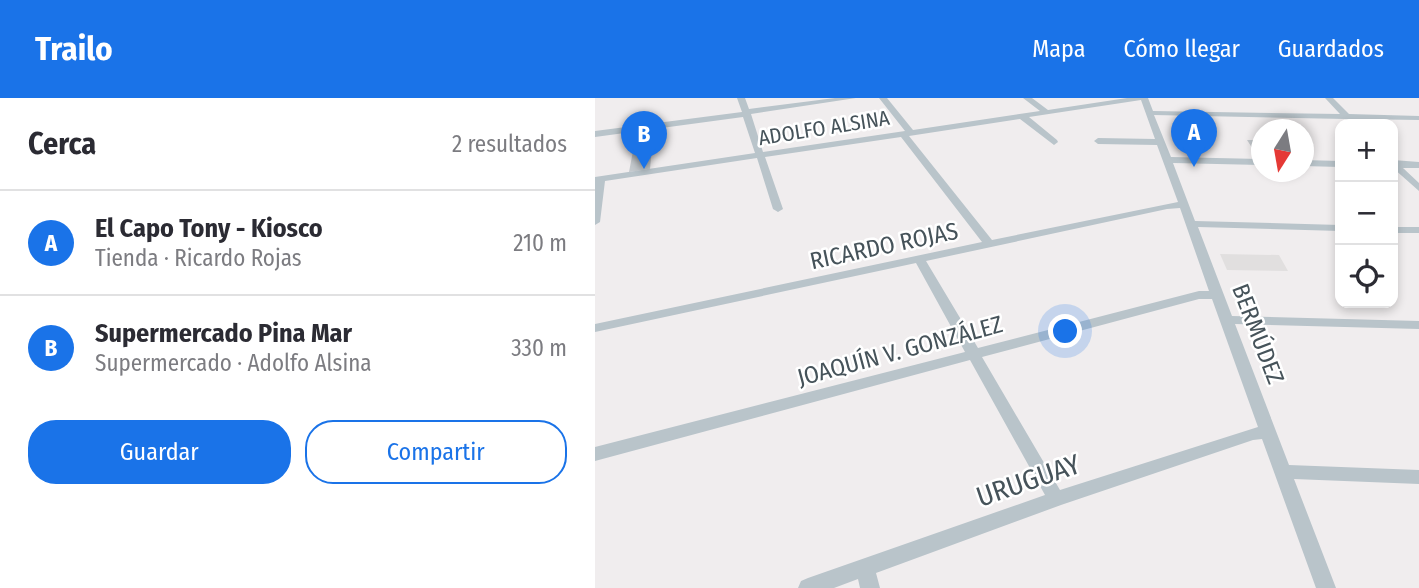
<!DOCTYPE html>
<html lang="es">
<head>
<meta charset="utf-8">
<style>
  :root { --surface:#fff; --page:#f2f2f3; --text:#2b2b33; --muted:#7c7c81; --line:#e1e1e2; --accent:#1a73e8 }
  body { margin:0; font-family:"Fira Sans Condensed",sans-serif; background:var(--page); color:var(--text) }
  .controls { position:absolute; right:21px; top:21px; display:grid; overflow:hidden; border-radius:14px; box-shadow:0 4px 10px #0003 }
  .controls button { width:63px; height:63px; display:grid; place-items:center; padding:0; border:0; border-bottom:2px solid var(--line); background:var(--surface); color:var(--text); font:35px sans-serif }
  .compass { position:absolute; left:656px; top:21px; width:63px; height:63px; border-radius:50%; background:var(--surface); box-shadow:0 4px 10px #0003; rotate:191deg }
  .you { position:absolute; left:471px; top:234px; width:24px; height:24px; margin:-18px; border:5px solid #fff; border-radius:50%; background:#1a73e8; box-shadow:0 0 0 10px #1a73e833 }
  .badge { display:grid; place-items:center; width:46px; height:46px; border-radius:50%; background:var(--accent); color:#fff; font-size:23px; font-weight:700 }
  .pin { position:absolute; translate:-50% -58px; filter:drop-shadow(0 2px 4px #0008) }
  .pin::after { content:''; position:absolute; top:37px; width:24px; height:21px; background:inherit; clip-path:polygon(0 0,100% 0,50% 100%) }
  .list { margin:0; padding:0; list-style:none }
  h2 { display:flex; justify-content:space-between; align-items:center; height:91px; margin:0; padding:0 28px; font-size:30px }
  h2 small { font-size:23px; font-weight:400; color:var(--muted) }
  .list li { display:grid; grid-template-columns:46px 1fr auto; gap:21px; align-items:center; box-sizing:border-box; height:105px; padding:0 28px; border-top:2px solid var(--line) }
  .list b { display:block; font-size:26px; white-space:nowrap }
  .list p { margin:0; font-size:23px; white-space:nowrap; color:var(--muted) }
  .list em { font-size:23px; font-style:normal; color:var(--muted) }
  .actions { display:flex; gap:14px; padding:21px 28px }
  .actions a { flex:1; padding:16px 0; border:2px solid var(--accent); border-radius:28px; text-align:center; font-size:24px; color:var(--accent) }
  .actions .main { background:var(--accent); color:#fff }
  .icon { flex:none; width:38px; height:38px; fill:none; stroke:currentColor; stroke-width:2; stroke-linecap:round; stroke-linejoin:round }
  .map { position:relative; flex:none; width:824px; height:490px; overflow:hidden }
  header { display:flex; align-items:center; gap:42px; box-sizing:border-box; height:98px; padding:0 35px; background:var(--accent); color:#fff }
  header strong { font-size:33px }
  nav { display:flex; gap:38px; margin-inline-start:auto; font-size:24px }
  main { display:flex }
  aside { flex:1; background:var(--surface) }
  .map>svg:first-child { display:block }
  .education { fill:#e1dfdf }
  .building { fill:#c4c9cd }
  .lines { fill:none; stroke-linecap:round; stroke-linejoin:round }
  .minor { fill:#b9c4ca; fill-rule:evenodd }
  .labels { text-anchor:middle; stroke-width:5; stroke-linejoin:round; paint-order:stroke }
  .far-street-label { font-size:21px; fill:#46535a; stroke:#fff }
  .street-label { font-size:24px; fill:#46535a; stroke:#fff }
  .near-street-label { font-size:28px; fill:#46535a; stroke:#fff }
</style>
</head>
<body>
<header>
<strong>Trailo</strong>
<nav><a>Mapa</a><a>Cómo llegar</a><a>Guardados</a></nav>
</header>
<main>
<aside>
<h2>Cerca<small>2 resultados</small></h2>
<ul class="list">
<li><span class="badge">A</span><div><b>El Capo Tony - Kiosco</b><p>Tienda · Ricardo Rojas</p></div><em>210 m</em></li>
<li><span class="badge">B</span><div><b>Supermercado Pina Mar</b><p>Supermercado · Adolfo Alsina</p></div><em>330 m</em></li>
</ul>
<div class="actions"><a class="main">Guardar</a><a>Compartir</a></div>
</aside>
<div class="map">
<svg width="824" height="490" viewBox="0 0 824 490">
  <rect width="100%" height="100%" fill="#f0edee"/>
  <path class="education" d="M 625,156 L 684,157 L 693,173 L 632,172 Z"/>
  <path class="building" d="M 652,42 L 666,42 L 666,59 L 663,59 Z
    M 57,50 L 55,71 L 34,74 L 38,53 Z"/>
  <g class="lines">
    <path class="minor" d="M 142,0 L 150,0 L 154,11 L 240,0 L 261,0 L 156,16 L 168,54 L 310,33 L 284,0 L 292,0 L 318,32 L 445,13 L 428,0 L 437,0 L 453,12 L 532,0 L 553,0 L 558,13 L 745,16 L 730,0 L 738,0 L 754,16 L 824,18 L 824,22 L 758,21 L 755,24 L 750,21 L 559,17 L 576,59 L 666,61 L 666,67 L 578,65 L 600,123 L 745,127 L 745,133 L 603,129 L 637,218 L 824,223 L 824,231 L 640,226 L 694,367 L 824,372 L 824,386 L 699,381 L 741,490 L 721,490 L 667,341 L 658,342 L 466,407 L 281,475 L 285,490 L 265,490 L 263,481 L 239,490 L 203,490 L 206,483 L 213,480 L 450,397 L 375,262 L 0,363 L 0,349 L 370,254 L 321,165 L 0,234 L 0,226 L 387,144 L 306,39 L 170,59 L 188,111 L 183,114 L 178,111 L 162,60 L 10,83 L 5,124 L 0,127 L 0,79 L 160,55 L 148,19 L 0,39 L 0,33 L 147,14 ZM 546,2 L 560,41 L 503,40 L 499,43 L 503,46 L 562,47 L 583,104 L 397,142 L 314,38 L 425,21 L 459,47 L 463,44 L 462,42 L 434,19 ZM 585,110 L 614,193 L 604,193 L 383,250 L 331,163 L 572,111 ZM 604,201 L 617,201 L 663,329 L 465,392 L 387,259 Z
      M 708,62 L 745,63 L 745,69 L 708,68 Z
      M 798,62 L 824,64 L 824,70 L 808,70 L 824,85 L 824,93 L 798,70 Z
      M 798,129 L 824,129 L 824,135 L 798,135 Z"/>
  </g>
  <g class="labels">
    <g class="far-street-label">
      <text transform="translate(229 30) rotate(-9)" y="7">ADOLFO ALSINA</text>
    </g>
    <g class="street-label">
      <text transform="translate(289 148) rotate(-12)" y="8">RICARDO ROJAS</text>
      <text transform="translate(663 236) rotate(69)" y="8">BERMÚDEZ</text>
      <text transform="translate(305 253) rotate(-15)" y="8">JOAQUÍN V. GONZÁLEZ</text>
    </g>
    <g class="near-street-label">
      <text transform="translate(433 382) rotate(-19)" y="10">URUGUAY</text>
    </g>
  </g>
</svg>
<div class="controls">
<button>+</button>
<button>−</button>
<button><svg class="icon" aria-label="locate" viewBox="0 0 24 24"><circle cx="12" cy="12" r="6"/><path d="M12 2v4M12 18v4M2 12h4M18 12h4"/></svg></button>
</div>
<svg class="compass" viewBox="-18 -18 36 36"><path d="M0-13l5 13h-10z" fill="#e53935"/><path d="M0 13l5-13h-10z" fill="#7c7c81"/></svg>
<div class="you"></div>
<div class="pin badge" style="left:599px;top:69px">A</div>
<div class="pin badge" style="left:49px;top:71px">B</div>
</div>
</main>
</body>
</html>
